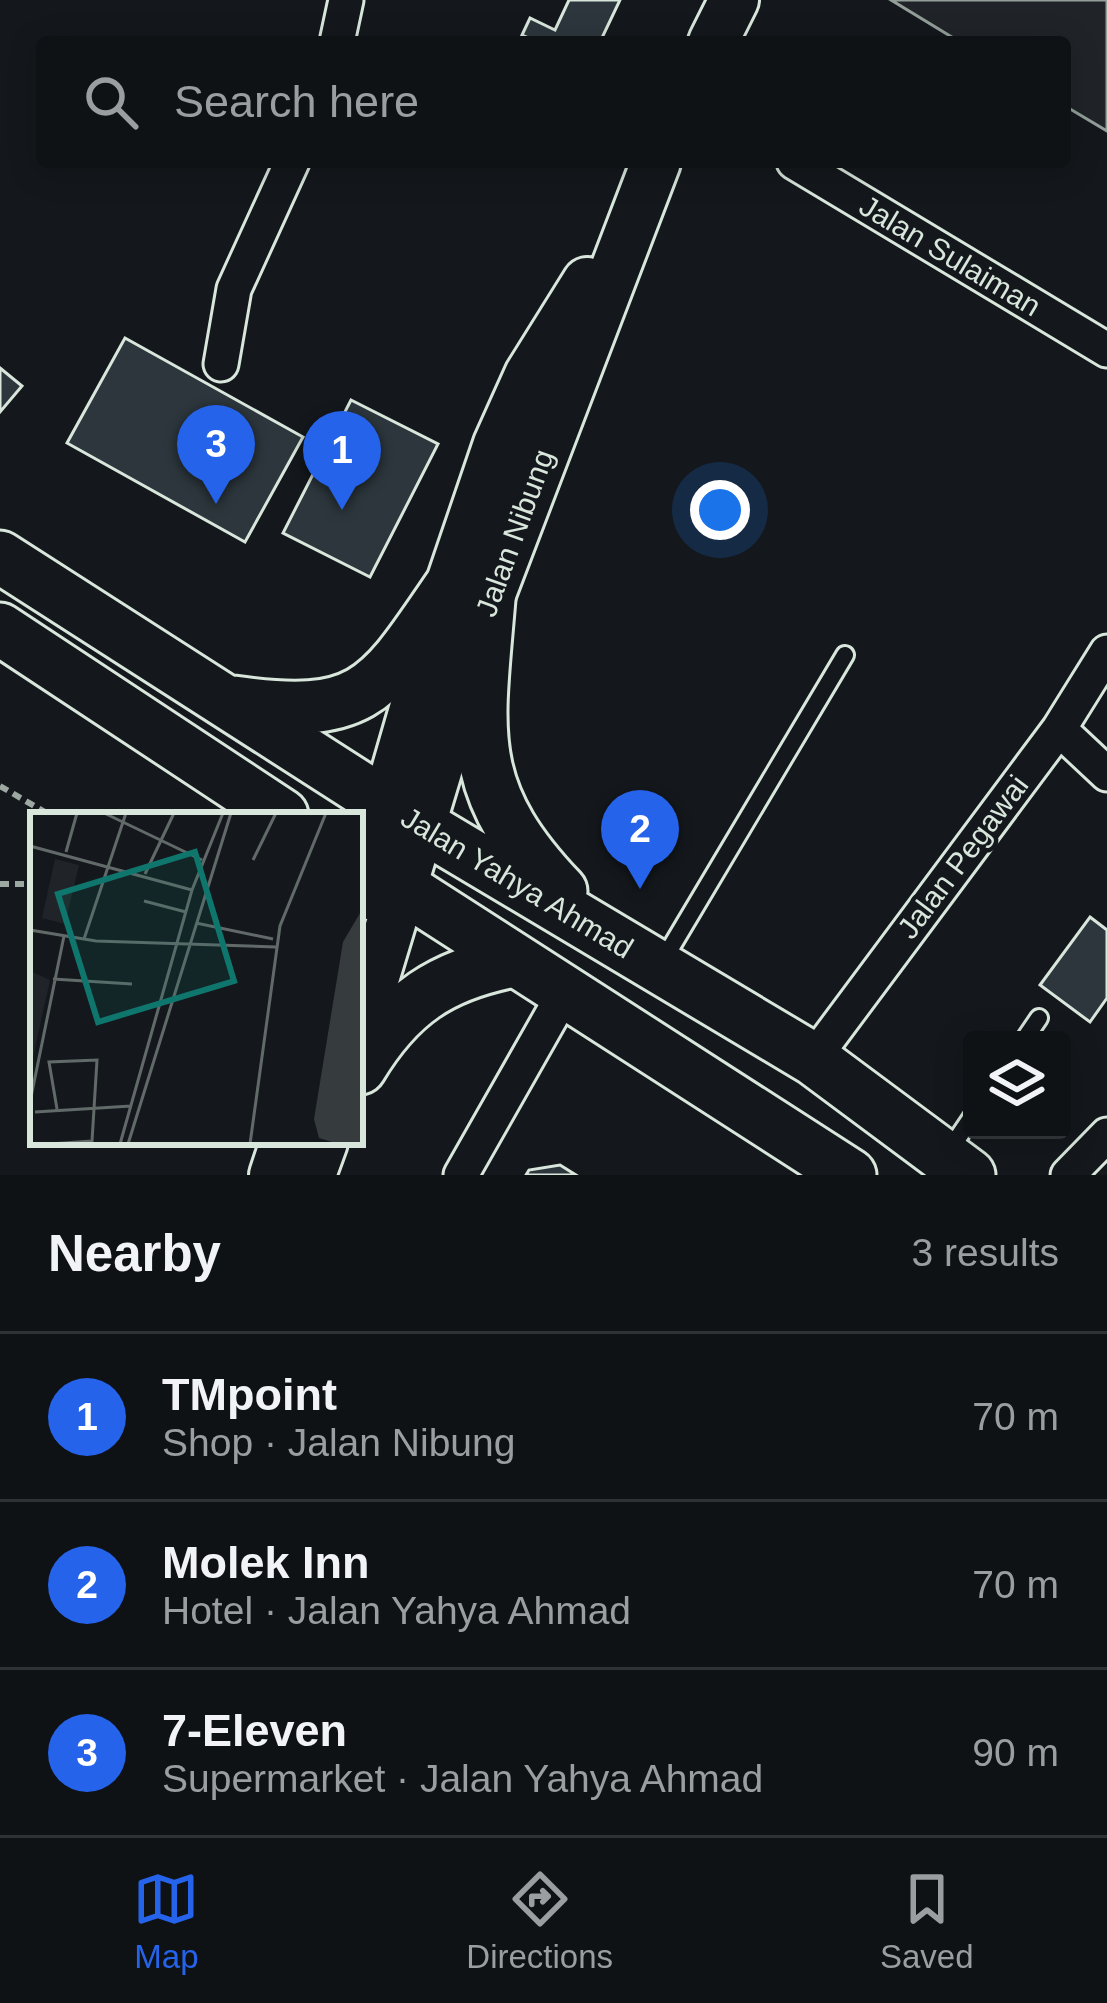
<!DOCTYPE html>
<html lang="en">
<head>
<meta charset="utf-8">
<style>
  :root { --surface:#0f1215; --page:#181b1e; --text:#f1f3f6; --muted:#9b9ea0; --line:#2f3234; --accent:#2563eb }
  body { margin:0; font-family:Helvetica,sans-serif; background:var(--page); color:var(--text) }
  .controls { position:absolute; right:36px; bottom:36px; display:grid; overflow:hidden; border-radius:12px; box-shadow:0 6px 30px #0003 }
  .controls button { width:108px; height:108px; display:grid; place-items:center; padding:0; border:0; border-bottom:3px solid var(--line); background:var(--surface); color:var(--text); font:60px sans-serif }
  .you { position:absolute; left:720px; top:510px; width:42px; height:42px; margin:-30px; border:9px solid #fff; border-radius:50%; background:#1a73e8; box-shadow:0 0 0 18px #1a73e833 }
  .badge { display:grid; place-items:center; width:78px; height:78px; border-radius:50%; background:var(--accent); color:#fff; font-size:39px; font-weight:700 }
  .pin { position:absolute; translate:-50% -99px; filter:drop-shadow(0 3px 6px #0008) }
  .pin::after { content:''; position:absolute; top:63px; width:42px; height:36px; background:inherit; clip-path:polygon(0 0,100% 0,50% 100%) }
  .list { margin:0; padding:0; list-style:none }
  h2 { display:flex; justify-content:space-between; align-items:center; height:156px; margin:0; padding:0 48px; font-size:51px }
  h2 small { font-size:39px; font-weight:400; color:var(--muted) }
  .list li { display:grid; grid-template-columns:78px 1fr auto; gap:36px; align-items:center; box-sizing:border-box; height:168px; padding:0 48px; border-top:3px solid var(--line) }
  .list b { display:block; font-size:45px; white-space:nowrap }
  .list p { margin:0; font-size:39px; white-space:nowrap; color:var(--muted) }
  .list em { font-size:39px; font-style:normal; color:var(--muted) }
  .icon { flex:none; width:66px; height:66px; fill:none; stroke:currentColor; stroke-width:2; stroke-linecap:round; stroke-linejoin:round }
  .map { position:relative; flex:none; width:1107px; height:1175px; overflow:hidden }
  .search { position:absolute; background:var(--surface); box-shadow:0 6px 30px #0003; left:36px; right:36px; top:36px; height:132px; display:flex; align-items:center; gap:30px; box-sizing:border-box; padding:0 42px; border-radius:12px; color:var(--muted); font-size:45px }
  .sheet { height:660px; background:var(--surface) }
  nav { display:flex; justify-content:space-around; align-items:center; box-sizing:border-box; height:168px; border-top:3px solid var(--line); background:var(--surface); font-size:33px; color:var(--muted) }
  nav a { display:grid; justify-items:center; gap:6px }
  nav .on { color:var(--accent) }
  .map>svg:first-child { display:block }
  .green { fill:#202428; stroke:#939e99; stroke-width:3 }
  .building { fill:#2c363c; stroke:#d8e6dc; stroke-width:3 }
  .lines { fill:none; stroke-linecap:round; stroke-linejoin:round }
  .lane-casing { stroke:#d8e6dc; stroke-width:22 }
  .street-casing { stroke:#d8e6dc; stroke-width:39 }
  .secondary-casing { stroke:#d8e6dc; stroke-width:54 }
  .primary-casing { stroke:#d8e6dc; stroke-width:57 }
  .path { stroke:#9da8a2; stroke-width:6; stroke-dasharray:9 6; stroke-linecap:butt }
  .lane { stroke:#14181c; stroke-width:16 }
  .street { stroke:#14181c; stroke-width:33 }
  .secondary { stroke:#14181c; stroke-width:48 }
  .primary { stroke:#14181c; stroke-width:51 }
  .labels { text-anchor:middle; stroke-width:9; stroke-linejoin:round; paint-order:stroke }
  .street-label { font-size:30px; fill:#d8e6dc; stroke:#14181c }
  .inset-road { fill:none; stroke:#626a69; stroke-width:3 }
  .view { fill:#0f766e; fill-opacity:0.15; stroke:#0f766e; stroke-width:6 }
  .inset-edge { fill:none; stroke:#d8e6dc; stroke-width:6 }
</style>
</head>
<body>
<div class="map">
<svg width="1107" height="1175" viewBox="0 0 1107 1175">
  <rect width="100%" height="100%" fill="#14181c"/>
  <path class="green" d="M 891,0 L 1107,0 L 1107,131 L 1065,106 L 1065,42 L 960,42 Z"/>
  <path class="building" d="M 569,0 L 620,0 L 600,42 L 538,42 L 522,35 L 530,18 L 555,30 Z
    M 125,338 L 303,437 L 245,542 L 67,443 Z
    M 0,368 L 22,386 L 0,412 Z
    M 351,400 L 438,444 L 370,577 L 283,533 Z
    M 1090,917 L 1107,930 L 1107,998 L 1090,1022 L 1040,985 Z
    M 560,1165 L 576,1175 L 526,1175 L 529,1170 Z"/>
  <g class="lines">
    <g class="lane-casing">
      <path id="lane" d="M 661,964 L 845,655
        M 1024,1040 L 1039,1018
        M 949,1151 L 972,1117"/>
    </g>
    <g class="street-casing">
      <path id="street" d="M 337,42 L 346,0
        M 794,162 L 1107,350
        M 221,364 L 234,289 L 292,162
        M 1059,729 L 1107,774
        M 813,1059 L 1059,729 L 1107,652
        M 461,1175 L 565,992
        M 1068,1175 L 1107,1135"/>
    </g>
    <g class="secondary-casing">
      <path id="secondary" d="M 713,42 L 734,0
        M 360,896 L 449,588 L 498,444 L 529,375 L 587,282
        M 360,1026 L 489,599 L 656,162
        M 274,1175 L 285,1142
        M 311,1175 L 323,1142"/>
    </g>
    <g class="primary-casing">
      <path id="primary" d="M 0,557 L 387,805 L 813,1059 L 969,1175
        M 489,599 C 478,732 463,788 561,891
        M 0,629 L 282,815
        M 233,702 C 365,721 379,690 449,588
        M 360,860 L 850,1175
        M 360,1068 C 399,1003 441,975 514,961"/>
    </g>
    <path class="path" d="M 0,786 L 50,815
      M 0,884 L 33,884"/>
    <use href="#lane" class="lane"/>
    <use href="#street" class="street"/>
    <use href="#secondary" class="secondary"/>
    <use href="#primary" class="primary"/>
  </g>
  <g class="labels">
    <g class="street-label">
      <text transform="translate(950 256) rotate(31)" y="10">Jalan Sulaiman</text>
      <text transform="translate(515 533) rotate(-70)" y="10">Jalan Nibung</text>
      <text transform="translate(963 857) rotate(-53)" y="10">Jalan Pegawai</text>
      <text transform="translate(517 883) rotate(31)" y="10">Jalan Yahya Ahmad</text>
    </g>
  </g>
  <g transform="translate(30 812)">
    <rect width="333" height="333" fill="#14181c"/>
    <path d="M 25,47 L 49,53 L 35,112 L 12,106 ZM 0,159 L 20,168 L 0,259 Z" fill="#202428"/>
    <path d="M 333,96 L 333,332 L 308,332 L 289,326 L 284,307 L 313,130 Z" fill="#363b3e"/>
    <path class="inset-road" d="M 74,1 L 172,48M 0,34 L 162,78M 36,40 L 47,1M 223,48 L 246,1M 115,62 L 144,1M 114,89 L 156,100M 166,111 L 243,127M 0,118 L 66,129 L 246,135M 54,127 L 96,1M 23,167 L 102,172M 0,290 L 34,124M 5,300 L 101,294M 20,332 L 62,329 L 67,248 L 19,250 L 27,297M 90,332 L 162,78 L 193,1M 98,332 L 201,1M 220,332 L 250,114 L 296,1"/>
    <path class="view" d="M 165,40 L 204,169 L 68,210 L 28,82 Z"/>
    <rect width="333" height="333" class="inset-edge"/>
  </g>
</svg>
<div class="controls">
<button><svg class="icon" aria-label="layers" viewBox="0 0 24 24"><path d="M12 4l9 5-9 5-9-5zM3 14l9 5 9-5"/></svg></button>
</div>
<div class="you"></div>
<div class="pin badge" style="left:342px;top:510px">1</div>
<div class="pin badge" style="left:640px;top:889px">2</div>
<div class="pin badge" style="left:216px;top:504px">3</div>
<div class="search"><svg class="icon" aria-label="search" viewBox="0 0 24 24"><circle cx="10" cy="10" r="6"/><path d="M15 15l6 6"/></svg>Search here</div>
</div>
<section class="sheet">
<h2>Nearby<small>3 results</small></h2>
<ul class="list">
<li><span class="badge">1</span><div><b>TMpoint</b><p>Shop · Jalan Nibung</p></div><em>70 m</em></li>
<li><span class="badge">2</span><div><b>Molek Inn</b><p>Hotel · Jalan Yahya Ahmad</p></div><em>70 m</em></li>
<li><span class="badge">3</span><div><b>7-Eleven</b><p>Supermarket · Jalan Yahya Ahmad</p></div><em>90 m</em></li>
</ul>
</section>
<nav>
<a class="on"><svg class="icon" aria-label="map" viewBox="0 0 24 24"><path d="M3 6l6-2 6 2 6-2v14l-6 2-6-2-6 2zM9 4v14M15 6v14"/></svg>Map</a>
<a><svg class="icon" aria-label="directions" viewBox="0 0 24 24"><path d="M12 3l9 9-9 9-9-9zM9 14v-3h6M13 9l2 2-2 2"/></svg>Directions</a>
<a><svg class="icon" aria-label="saved" viewBox="0 0 24 24"><path d="M7 4h10v16l-5-4-5 4z"/></svg>Saved</a>
</nav>
</body>
</html>
